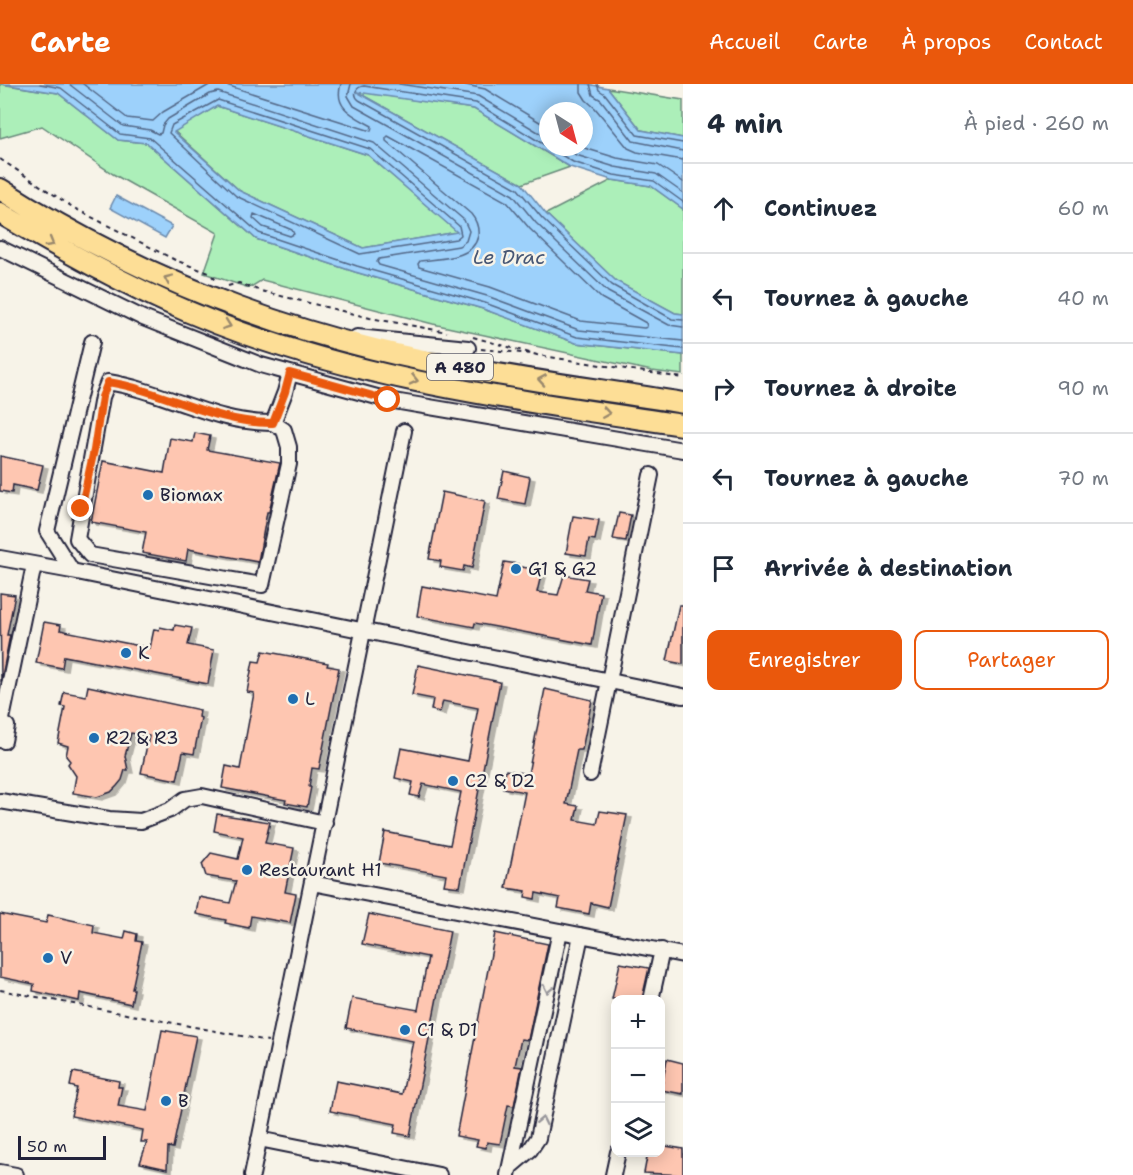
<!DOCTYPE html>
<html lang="fr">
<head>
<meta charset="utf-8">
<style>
  :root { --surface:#fff; --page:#f2f2f3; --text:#1f2937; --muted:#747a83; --line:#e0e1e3; --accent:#ea580c }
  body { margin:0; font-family:"Shantell Sans",sans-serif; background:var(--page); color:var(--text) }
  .controls { position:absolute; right:18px; bottom:18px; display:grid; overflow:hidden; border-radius:12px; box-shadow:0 3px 15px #0003 }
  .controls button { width:54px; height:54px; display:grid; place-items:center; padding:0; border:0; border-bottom:2px solid var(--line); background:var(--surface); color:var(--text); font:30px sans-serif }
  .compass { position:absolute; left:539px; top:18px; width:54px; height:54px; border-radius:50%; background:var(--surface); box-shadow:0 3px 15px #0003; rotate:144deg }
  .scale { position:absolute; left:18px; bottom:15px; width:88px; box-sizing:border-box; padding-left:6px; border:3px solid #22223b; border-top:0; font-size:16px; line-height:21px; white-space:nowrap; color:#22223b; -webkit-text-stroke:4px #f7f3e8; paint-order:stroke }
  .stop { position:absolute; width:18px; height:18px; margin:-14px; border:4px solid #ea580c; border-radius:50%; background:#fff }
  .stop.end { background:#ea580c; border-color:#fff; box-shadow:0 2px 6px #0008 }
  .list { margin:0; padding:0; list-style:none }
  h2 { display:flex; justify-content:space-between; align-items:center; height:78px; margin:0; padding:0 24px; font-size:26px }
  h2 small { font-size:20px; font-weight:400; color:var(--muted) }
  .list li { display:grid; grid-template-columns:39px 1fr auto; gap:18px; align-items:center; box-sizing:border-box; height:90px; padding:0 24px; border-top:2px solid var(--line) }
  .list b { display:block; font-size:22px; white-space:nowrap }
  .list em { font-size:20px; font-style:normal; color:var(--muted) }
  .actions { display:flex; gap:12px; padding:18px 24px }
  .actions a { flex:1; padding:14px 0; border:2px solid var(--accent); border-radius:12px; text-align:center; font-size:21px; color:var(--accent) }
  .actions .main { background:var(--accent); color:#fff }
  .icon { flex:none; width:33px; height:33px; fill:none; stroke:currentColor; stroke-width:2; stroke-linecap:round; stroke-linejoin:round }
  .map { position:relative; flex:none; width:683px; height:1091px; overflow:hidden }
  header { display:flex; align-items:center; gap:36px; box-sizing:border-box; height:84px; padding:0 30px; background:var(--accent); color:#fff }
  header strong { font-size:28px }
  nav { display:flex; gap:33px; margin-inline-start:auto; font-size:21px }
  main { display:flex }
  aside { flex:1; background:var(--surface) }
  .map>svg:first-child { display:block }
  .green { fill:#acefb9; stroke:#67887a; stroke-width:1.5 }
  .water { fill:#9dd1fb; stroke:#6c8bae; stroke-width:1.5; fill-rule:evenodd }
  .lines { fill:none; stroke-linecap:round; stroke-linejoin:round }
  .shore { stroke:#536888; stroke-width:1.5 }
  .building { fill:#fec6b1; stroke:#22223b; stroke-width:1.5; filter:url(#shadow) }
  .minor-casing { stroke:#22223b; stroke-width:18 }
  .highway-casing { stroke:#22223b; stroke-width:24 }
  .path { stroke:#22223b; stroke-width:2; stroke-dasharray:4.5 4.5; stroke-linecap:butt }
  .minor { stroke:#f7f3e8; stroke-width:14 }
  .highway { stroke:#fdde96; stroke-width:20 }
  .oneway { stroke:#9a896d }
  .oneway2 { stroke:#97959a }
  .route { stroke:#ea580c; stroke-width:8 }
  .poi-dot { fill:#1f6fb2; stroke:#f7f3e8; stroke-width:2 }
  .labels { text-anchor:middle; stroke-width:5; stroke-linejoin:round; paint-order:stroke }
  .shield { fill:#f7f3e8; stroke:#62616f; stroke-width:1.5 }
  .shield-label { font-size:16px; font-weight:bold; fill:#22223b }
  .poi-label { font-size:18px; fill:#22223b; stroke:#f7f3e8; text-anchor:start }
  .water-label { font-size:20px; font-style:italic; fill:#475775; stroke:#f7f3e8 }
</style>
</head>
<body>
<header>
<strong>Carte</strong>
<nav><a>Accueil</a><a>Carte</a><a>À propos</a><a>Contact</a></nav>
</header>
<main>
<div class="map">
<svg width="683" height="1091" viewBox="0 0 683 1091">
  <defs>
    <filter id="shadow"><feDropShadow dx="5" dy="3" stdDeviation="0" flood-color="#0004"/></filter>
  </defs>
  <rect width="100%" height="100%" fill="#f7f3e8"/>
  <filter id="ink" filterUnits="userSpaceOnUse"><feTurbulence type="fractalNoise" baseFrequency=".0167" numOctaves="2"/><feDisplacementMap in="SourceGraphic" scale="12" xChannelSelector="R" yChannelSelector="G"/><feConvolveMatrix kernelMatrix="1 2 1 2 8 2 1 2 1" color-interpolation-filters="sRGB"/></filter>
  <g filter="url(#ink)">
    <path class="green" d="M 0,0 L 58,9 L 118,56 L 147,59 L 256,155 L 355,188 L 483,225 L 576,259 L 683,271 L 683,291 L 652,287 L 433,240 L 262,196 L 249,204 L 204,189 L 218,149 L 113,90 L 42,42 L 0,54 Z
      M 608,4 L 683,16 L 683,54 L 641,46 Z
      M 355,7 L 474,25 L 570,83 L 522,100 Z
      M 217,22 L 368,71 L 458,148 L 363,164 L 240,107 L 174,47 Z
      M 612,96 L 651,102 L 683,125 L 683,230 L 675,229 L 616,197 L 546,130 Z"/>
    <path class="water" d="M 2,0 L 587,0 L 608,4 L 641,46 L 683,54 L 683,125 L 651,102 L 612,96 L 570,83 L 474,25 L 357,8 L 522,100 L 546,130 L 616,197 L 675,229 L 683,230 L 683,271 L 576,259 L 483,225 L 355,188 L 256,155 L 147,59 L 118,56 L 58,9 ZM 217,22 L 368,71 L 457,148 L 363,164 L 240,107 L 174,48 ZM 548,27 L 584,27 L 584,63 L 548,63 Z
      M 116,112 L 172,142 L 165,154 L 110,124 Z"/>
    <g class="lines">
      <path class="shore" d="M 40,0 L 61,4 L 120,50 L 150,54 L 259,149 L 357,182 L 485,219 L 577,253 L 683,265
        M 69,0 L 123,42 L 150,46 L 158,50 L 161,49 L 163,41 L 168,35 L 210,10 L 218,8 L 374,59 L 464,136 L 469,147 L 466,157 L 459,162 L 379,175 L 377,178 L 379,181 L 487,212 L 579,246 L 683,257
        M 83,0 L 127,34 L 153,37 L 163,28 L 211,0
        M 223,0 L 371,47 L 372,42 C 354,32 333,24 341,0
        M 351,0 L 348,12 L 354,22 L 513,111 L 536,139 L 608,208 L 669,241 L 683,243
        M 399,0 L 478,12 L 548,54
        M 461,0 L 485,5 L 548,43
        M 581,0 L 581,8 L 586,16 L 595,24 L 628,64 L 637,68 L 683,76
        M 590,0 L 593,11 L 601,16 L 633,57 L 683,67
        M 597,0 L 599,6 L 605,10 L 637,51 L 683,59
        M 218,16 L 370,65 L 459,142 L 461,151 L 456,155 L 360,170 L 236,112 L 169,49 L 172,41 Z
        M 388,52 L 507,118 L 530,145 L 601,214 L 646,239 L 647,243 L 644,244 L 581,237 L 490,203 L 419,183 L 418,180 L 420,177 C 439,174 473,176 478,152 C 479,143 476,136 471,130 L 386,57 L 386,54 Z
        M 548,63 L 476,19 L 364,2 C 355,3 353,11 359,16 L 518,105 L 542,134 L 612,201 L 672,235 L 683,236
        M 548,63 L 573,78 L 614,91 L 654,97 L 683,118
        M 563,63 L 576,71 L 615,83 L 656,90 L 683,109
        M 581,63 L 617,74 L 658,81 L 683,98
        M 254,130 L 292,146 L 294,150 L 290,152 L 263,143 L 253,134 Z"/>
    </g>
    <path class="building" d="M 195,349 L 210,352 L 207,366 L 280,379 L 269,428 L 267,428 L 258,478 L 188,465 L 186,477 L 142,469 L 146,448 L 91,438 L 103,377 L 164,389 L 170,354 L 193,358 Z
      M 0,372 L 43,381 L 37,406 L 13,401 L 12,409 L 0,407 Z
      M 504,387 L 530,393 L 525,420 L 498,415 Z
      M 442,408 L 485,417 L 472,484 L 464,482 L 463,487 L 440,483 L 441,477 L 429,475 Z
      M 619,429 L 631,431 L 626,457 L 613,455 Z
      M 573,432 L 599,436 L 595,456 L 589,455 L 586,472 L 566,469 Z
      M 504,478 L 518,480 L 517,482 L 542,487 L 537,508 L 558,511 L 564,491 L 588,495 L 585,506 L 601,509 L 592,561 L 475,539 L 474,543 L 417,532 L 422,502 L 496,516 Z
      M 0,509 L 15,511 L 7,551 L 10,551 L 1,598 Z
      M 679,521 L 683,521 L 683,580 L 667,577 Z
      M 44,538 L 61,541 L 60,546 L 150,564 L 154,545 L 159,546 L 160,543 L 174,546 L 175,541 L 192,544 L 188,561 L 214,566 L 208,600 L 64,572 L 62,584 L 36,579 Z
      M 263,567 L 328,579 L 327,582 L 339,584 L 319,685 L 312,684 L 309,703 L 311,703 L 307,723 L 285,719 L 286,716 L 222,704 L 226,682 L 240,685 L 254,609 L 247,608 L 253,577 L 260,578 Z
      M 418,581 L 500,598 L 460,803 L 444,801 L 446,791 L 379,779 L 385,748 L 450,761 L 461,708 L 423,700 L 419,713 L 410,711 L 413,698 L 395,694 L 401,664 L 468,677 L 478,624 L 443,617 L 440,628 L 431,626 L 433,615 L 412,611 Z
      M 88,602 L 200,626 L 199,633 L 201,634 L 194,670 L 183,668 L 177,696 L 141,689 L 149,652 L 131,649 L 125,672 L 128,686 L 125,686 L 122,696 L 117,702 L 111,708 L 97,713 L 73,709 L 76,692 L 68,680 L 70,677 L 66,672 L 68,662 L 58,659 L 65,623 L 61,622 L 64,608 L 86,612 Z
      M 545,605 L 592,616 L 582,666 L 577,666 L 566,720 L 578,722 L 575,736 L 597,740 L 600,727 L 627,731 L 608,823 L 591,819 L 589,830 L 558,824 L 560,814 L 536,809 L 535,815 L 525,813 L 526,807 L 506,804 L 525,708 L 503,704 L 506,686 L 528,690 Z
      M 217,730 L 270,738 L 265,759 L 294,764 L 285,808 L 296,810 L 290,839 L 251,832 L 249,844 L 225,839 L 226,836 L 196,830 L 199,813 L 230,819 L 236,797 L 206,792 L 202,780 L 211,769 L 238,775 L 243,753 L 214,747 Z
      M 0,830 L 46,839 L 48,831 L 94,841 L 93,849 L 124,855 L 126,847 L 137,850 L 136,857 L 142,858 L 132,905 L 134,905 L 131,920 L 80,909 L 79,917 L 33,907 L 34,900 L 0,893 Z
      M 369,830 L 450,847 L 410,1052 L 394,1049 L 396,1040 L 330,1027 L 336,997 L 402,1010 L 413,957 L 346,944 L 352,914 L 418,926 L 428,873 L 362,860 Z
      M 495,849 L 548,860 L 528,956 L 521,955 L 515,982 L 522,983 L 514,1022 L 508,1021 L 500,1060 L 487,1058 L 486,1064 L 476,1062 L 478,1056 L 456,1052 Z
      M 620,879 L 649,884 L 642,915 L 612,915 Z
      M 162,946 L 196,952 L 173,1064 L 168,1063 L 167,1085 L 140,1079 L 147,1058 L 141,1058 L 143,1046 L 71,1032 L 77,1004 L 70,1002 L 73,988 L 119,997 L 118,1003 L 122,1003 L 118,1022 L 147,1027 Z
      M 667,975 L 683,979 L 683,1010 L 661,1006 Z
      M 660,1061 L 683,1065 L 683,1091 L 644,1089 L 648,1068 L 660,1068 Z"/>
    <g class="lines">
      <g class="minor-casing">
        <path id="minor" d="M 0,164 L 143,234 L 261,281 L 388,316 L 683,366
          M 357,253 L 468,264
          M 273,339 L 284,346 L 289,363 L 289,380 L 262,501 L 90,471 L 77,455 L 102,313 L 108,298 C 165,307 215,340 273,339 L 285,308 L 290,289
          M 0,474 L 72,487 L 683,612
          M 72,487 L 47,447 L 92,258
          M 0,656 L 4,657 L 7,642 L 1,640 L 34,481
          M 590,690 L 651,391
          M 0,717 L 109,735 L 141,737 L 170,726 L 185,715 L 202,712 L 325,739
          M 312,799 L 683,871
          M 651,916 L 662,866
          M 259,1055 L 439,1091
          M 510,1083 L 530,1066 L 538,1054 L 581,851
          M 0,1088 L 16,1091
          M 252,1091 L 404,347
          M 508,1091 L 560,847
          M 613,1091 L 618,1068"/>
      </g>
      <g class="highway-casing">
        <path id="highway" d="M 0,105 C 115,178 242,233 374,265 C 475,290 580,302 683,319
          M 0,129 C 61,165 123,200 189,228 C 345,295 516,316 683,341"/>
      </g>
      <path class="path" d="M 0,75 L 74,124 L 175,176 L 209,189 L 218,198
        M 228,202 L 239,199 L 261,207 L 370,234 L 447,248
        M 473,253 L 537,271 L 683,294
        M 481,265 L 532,270
        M 0,906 L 268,957"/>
      <use href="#minor" class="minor"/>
      <use href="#highway" class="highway"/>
    </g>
    <defs><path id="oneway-chevron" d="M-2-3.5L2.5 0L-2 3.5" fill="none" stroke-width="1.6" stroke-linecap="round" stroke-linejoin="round" transform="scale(1.5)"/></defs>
    <g class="oneway">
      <use href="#oneway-chevron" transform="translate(50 159) rotate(30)"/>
      <use href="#oneway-chevron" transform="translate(168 195) rotate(-156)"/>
      <use href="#oneway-chevron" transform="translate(227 241) rotate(20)"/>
      <use href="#oneway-chevron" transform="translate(414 296) rotate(13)"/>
      <use href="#oneway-chevron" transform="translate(542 296) rotate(-171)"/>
      <use href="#oneway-chevron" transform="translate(606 329) rotate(9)"/>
    </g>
    <g class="oneway2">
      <use href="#oneway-chevron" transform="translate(548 905) rotate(102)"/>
      <use href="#oneway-chevron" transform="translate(542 1037) rotate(-78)"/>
    </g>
  </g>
  <g class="lines" filter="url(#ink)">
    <path class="route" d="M 81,425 L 94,366 L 102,313 L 108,298 C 165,307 215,340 273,339 L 285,308 L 290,289 L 388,316"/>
  </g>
  <g class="poi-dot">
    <circle cx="148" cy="411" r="6"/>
    <circle cx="516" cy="485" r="6"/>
    <circle cx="126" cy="569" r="6"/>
    <circle cx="293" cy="615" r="6"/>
    <circle cx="94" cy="654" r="6"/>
    <circle cx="453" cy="697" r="6"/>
    <circle cx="247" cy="786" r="6"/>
    <circle cx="48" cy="874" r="6"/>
    <circle cx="405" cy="946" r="6"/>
    <circle cx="166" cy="1017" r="6"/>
  </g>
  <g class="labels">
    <rect class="shield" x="427" y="270" width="66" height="26" rx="4.5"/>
    <g class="shield-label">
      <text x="460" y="289">A 480</text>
    </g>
    <g class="poi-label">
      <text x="160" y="417">Biomax</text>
      <text x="528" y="491">G1 &amp; G2</text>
      <text x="138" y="575">K</text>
      <text x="305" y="621">L</text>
      <text x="106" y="660">R2 &amp; R3</text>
      <text x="465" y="703">C2 &amp; D2</text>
      <text x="259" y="792">Restaurant H1</text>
      <text x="60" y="880">V</text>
      <text x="417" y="952">C1 &amp; D1</text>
      <text x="178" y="1023">B</text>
    </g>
    <g class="water-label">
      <text x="509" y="180">Le Drac</text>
    </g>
  </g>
</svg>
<div class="controls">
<button>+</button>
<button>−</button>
<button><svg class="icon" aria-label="layers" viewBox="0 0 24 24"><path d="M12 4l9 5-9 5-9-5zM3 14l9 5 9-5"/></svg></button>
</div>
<svg class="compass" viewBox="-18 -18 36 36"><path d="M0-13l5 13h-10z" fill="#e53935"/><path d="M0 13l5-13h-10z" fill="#747a83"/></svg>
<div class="scale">50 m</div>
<div class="stop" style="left:388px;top:316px"></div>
<div class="stop end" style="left:81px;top:425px"></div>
</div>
<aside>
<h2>4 min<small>À pied · 260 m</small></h2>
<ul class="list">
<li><svg class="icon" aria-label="ahead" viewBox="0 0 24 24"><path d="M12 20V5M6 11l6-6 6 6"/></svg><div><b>Continuez</b></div><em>60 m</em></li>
<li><svg class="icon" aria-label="left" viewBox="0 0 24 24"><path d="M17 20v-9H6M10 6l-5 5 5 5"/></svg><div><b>Tournez à gauche</b></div><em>40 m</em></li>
<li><svg class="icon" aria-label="right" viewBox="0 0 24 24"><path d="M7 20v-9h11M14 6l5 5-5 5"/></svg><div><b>Tournez à droite</b></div><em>90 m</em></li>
<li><svg class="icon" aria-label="left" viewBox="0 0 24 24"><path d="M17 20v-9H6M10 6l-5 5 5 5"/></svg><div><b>Tournez à gauche</b></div><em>70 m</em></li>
<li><svg class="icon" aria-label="arrive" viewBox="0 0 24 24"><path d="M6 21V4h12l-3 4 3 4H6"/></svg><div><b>Arrivée à destination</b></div></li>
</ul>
<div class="actions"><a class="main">Enregistrer</a><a>Partager</a></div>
</aside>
</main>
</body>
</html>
